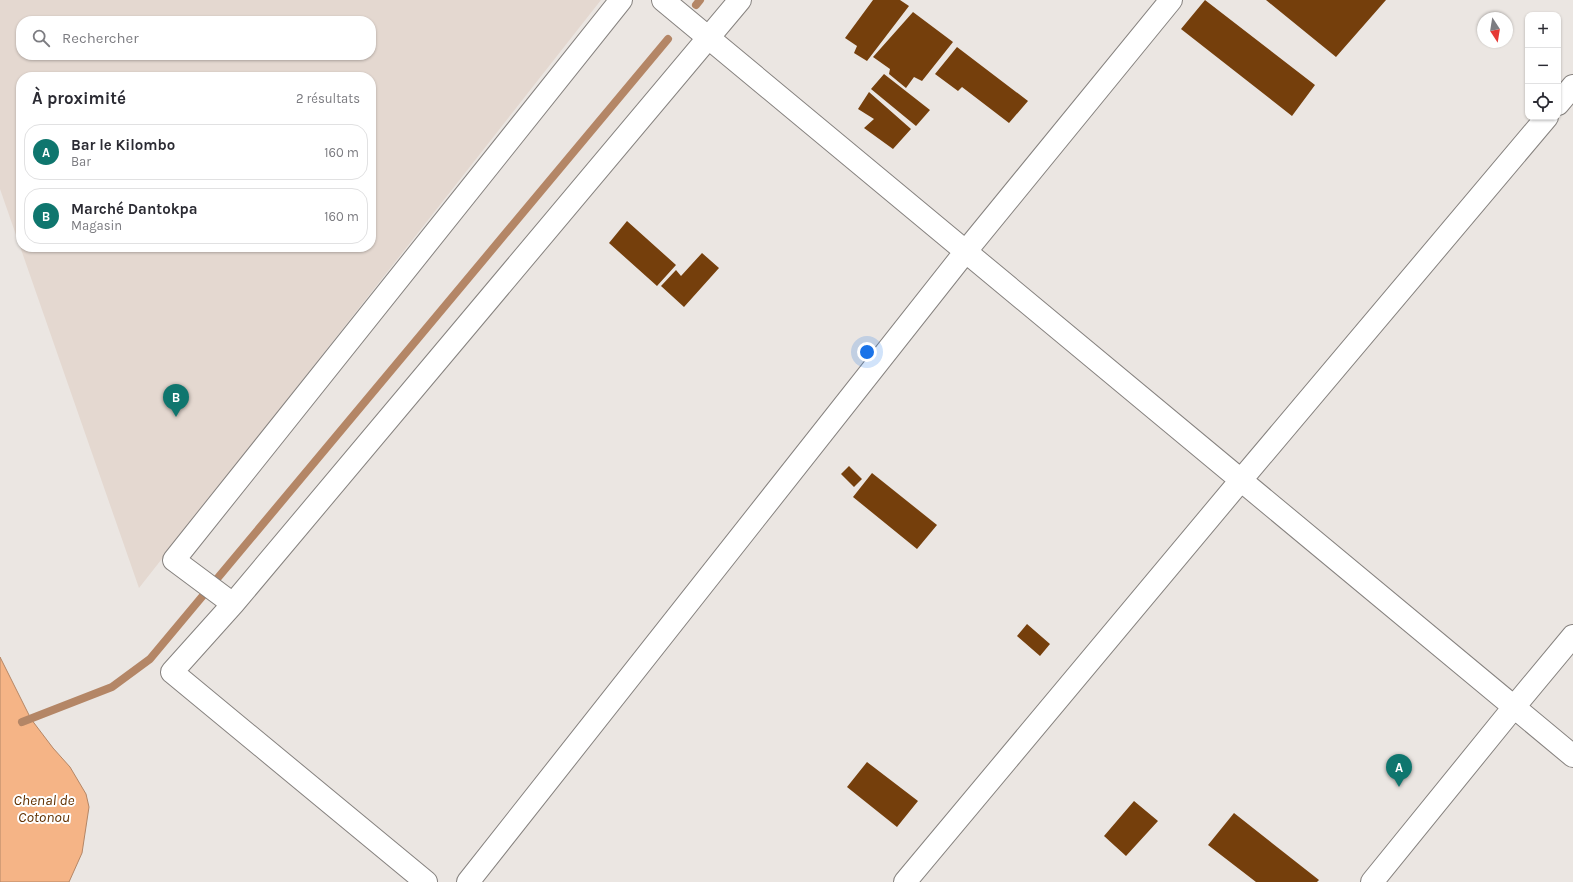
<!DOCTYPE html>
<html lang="fr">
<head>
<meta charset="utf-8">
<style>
  :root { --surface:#fff; --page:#f2f2f3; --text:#2b2b33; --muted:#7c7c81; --line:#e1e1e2; --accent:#0f766e }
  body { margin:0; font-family:Karla,sans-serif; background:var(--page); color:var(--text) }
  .controls { position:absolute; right:12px; top:12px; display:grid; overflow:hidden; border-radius:8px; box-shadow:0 1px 3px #0004 }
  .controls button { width:36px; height:36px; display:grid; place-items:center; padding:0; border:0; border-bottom:1px solid var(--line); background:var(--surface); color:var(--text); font:20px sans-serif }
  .compass { position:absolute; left:1477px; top:12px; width:36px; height:36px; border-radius:50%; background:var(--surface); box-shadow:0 1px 3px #0004; rotate:168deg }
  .you { position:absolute; left:867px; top:352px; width:14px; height:14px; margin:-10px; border:3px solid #fff; border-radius:50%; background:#1a73e8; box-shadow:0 0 0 6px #1a73e833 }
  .badge { display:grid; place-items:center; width:26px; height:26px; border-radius:50%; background:var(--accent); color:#fff; font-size:13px; font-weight:700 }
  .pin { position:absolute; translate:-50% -33px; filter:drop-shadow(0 1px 2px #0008) }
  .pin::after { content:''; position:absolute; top:21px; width:14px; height:12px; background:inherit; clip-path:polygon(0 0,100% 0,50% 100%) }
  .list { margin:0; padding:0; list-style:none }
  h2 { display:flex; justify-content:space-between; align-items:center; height:52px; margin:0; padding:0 16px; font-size:17px }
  h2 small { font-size:13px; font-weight:400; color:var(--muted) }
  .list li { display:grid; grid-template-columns:26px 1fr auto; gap:12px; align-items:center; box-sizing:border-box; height:56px; margin:0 8px 8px; padding:0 8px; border:1px solid var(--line); border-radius:16px }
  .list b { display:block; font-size:15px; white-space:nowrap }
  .list p { margin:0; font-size:13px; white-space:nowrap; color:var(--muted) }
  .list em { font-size:13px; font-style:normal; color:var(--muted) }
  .icon { flex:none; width:22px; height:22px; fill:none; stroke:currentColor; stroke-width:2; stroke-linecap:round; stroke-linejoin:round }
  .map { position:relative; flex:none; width:1573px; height:882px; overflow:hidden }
  .search { position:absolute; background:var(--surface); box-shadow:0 1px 3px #0004; left:16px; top:16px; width:360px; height:44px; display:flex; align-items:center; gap:10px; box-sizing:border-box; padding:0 14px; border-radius:16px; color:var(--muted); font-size:15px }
  .panel { position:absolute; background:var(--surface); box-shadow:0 1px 3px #0004; left:16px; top:72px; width:360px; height:180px; border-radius:16px }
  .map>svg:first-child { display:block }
  .built { fill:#e4d8d0; fill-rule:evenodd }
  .water { fill:#f5b486; stroke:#b48666 }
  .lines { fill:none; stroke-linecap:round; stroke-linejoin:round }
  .stream { stroke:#b48666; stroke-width:8 }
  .building { fill:#753f0c }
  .street-casing { stroke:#86827f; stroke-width:24 }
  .street { stroke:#fff; stroke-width:22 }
  .labels { text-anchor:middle; stroke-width:4; stroke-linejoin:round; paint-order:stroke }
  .water-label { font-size:15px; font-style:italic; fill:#623100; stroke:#fff }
</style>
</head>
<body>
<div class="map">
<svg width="1573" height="882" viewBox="0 0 1573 882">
  <rect width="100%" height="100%" fill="#ebe6e2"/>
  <path class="built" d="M 0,0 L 601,0 L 139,588 L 0,189 ZM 21,21 L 371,21 L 371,55 L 21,55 ZM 21,77 L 371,77 L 371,247 L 21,247 Z"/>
  <path class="water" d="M 0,657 L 31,719 L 53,748 L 70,767 L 86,794 L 89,807 L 82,853 L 69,882 L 0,882 Z"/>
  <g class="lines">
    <path class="stream" d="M 696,5 L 700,0
      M 22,722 L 112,687 L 150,659 L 668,39"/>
  </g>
  <path class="building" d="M 873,0 L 900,0 L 909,6 L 867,61 L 854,53 L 857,46 L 845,38 Z
    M 1205,0 L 1315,85 L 1292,116 L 1181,29 Z
    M 1266,0 L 1386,0 L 1336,57 Z
    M 913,12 L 953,42 L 922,81 L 914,77 L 906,88 L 889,74 L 890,69 L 873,57 Z
    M 957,47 L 1028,101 L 1009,123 L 962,87 L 958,91 L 935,74 Z
    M 884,74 L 930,110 L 916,126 L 871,89 Z
    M 869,92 L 911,129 L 893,149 L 864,128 L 874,119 L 858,109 Z
    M 627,221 L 676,265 L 657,286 L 609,243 Z
    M 702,253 L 719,268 L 684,307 L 661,286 L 676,270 L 681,276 Z
    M 849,466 L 862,479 L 854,487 L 841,474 Z
    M 872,473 L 937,525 L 917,549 L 853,497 Z
    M 1027,624 L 1050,644 L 1040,656 L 1017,636 Z
    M 867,762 L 918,801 L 897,827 L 847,787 Z
    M 1134,801 L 1158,821 L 1126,856 L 1104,836 Z
    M 1234,813 L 1319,880 L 1317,882 L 1256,882 L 1208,845 Z"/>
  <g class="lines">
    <g class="street-casing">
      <path id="street" d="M 621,0 L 174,560 L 233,604 L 740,0
        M 663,0 L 1573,756
        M 1558,104 L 1573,86
        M 233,604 L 172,672 L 426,882
        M 468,882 L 966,251 L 1171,0
        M 905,882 L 1241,480 L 1547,117
        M 1372,882 L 1514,707 L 1573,636"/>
    </g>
    <use href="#street" class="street"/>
  </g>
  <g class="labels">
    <g class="water-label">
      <text x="44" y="805">Chenal de<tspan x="44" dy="17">Cotonou</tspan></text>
    </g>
  </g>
</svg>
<div class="controls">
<button>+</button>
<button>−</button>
<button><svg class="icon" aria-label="locate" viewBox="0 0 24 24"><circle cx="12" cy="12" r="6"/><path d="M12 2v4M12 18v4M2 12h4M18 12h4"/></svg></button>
</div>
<svg class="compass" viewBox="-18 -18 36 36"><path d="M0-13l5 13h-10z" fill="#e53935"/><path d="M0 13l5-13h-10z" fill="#7c7c81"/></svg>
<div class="you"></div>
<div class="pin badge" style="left:1399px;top:787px">A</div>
<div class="pin badge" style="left:176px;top:417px">B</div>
<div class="search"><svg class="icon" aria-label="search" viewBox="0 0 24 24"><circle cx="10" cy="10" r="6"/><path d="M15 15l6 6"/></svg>Rechercher</div>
<section class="panel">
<h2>À proximité<small>2 résultats</small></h2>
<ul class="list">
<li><span class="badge">A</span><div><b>Bar le Kilombo</b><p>Bar</p></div><em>160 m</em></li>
<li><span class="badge">B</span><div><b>Marché Dantokpa</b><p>Magasin</p></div><em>160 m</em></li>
</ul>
</section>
</div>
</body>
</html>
